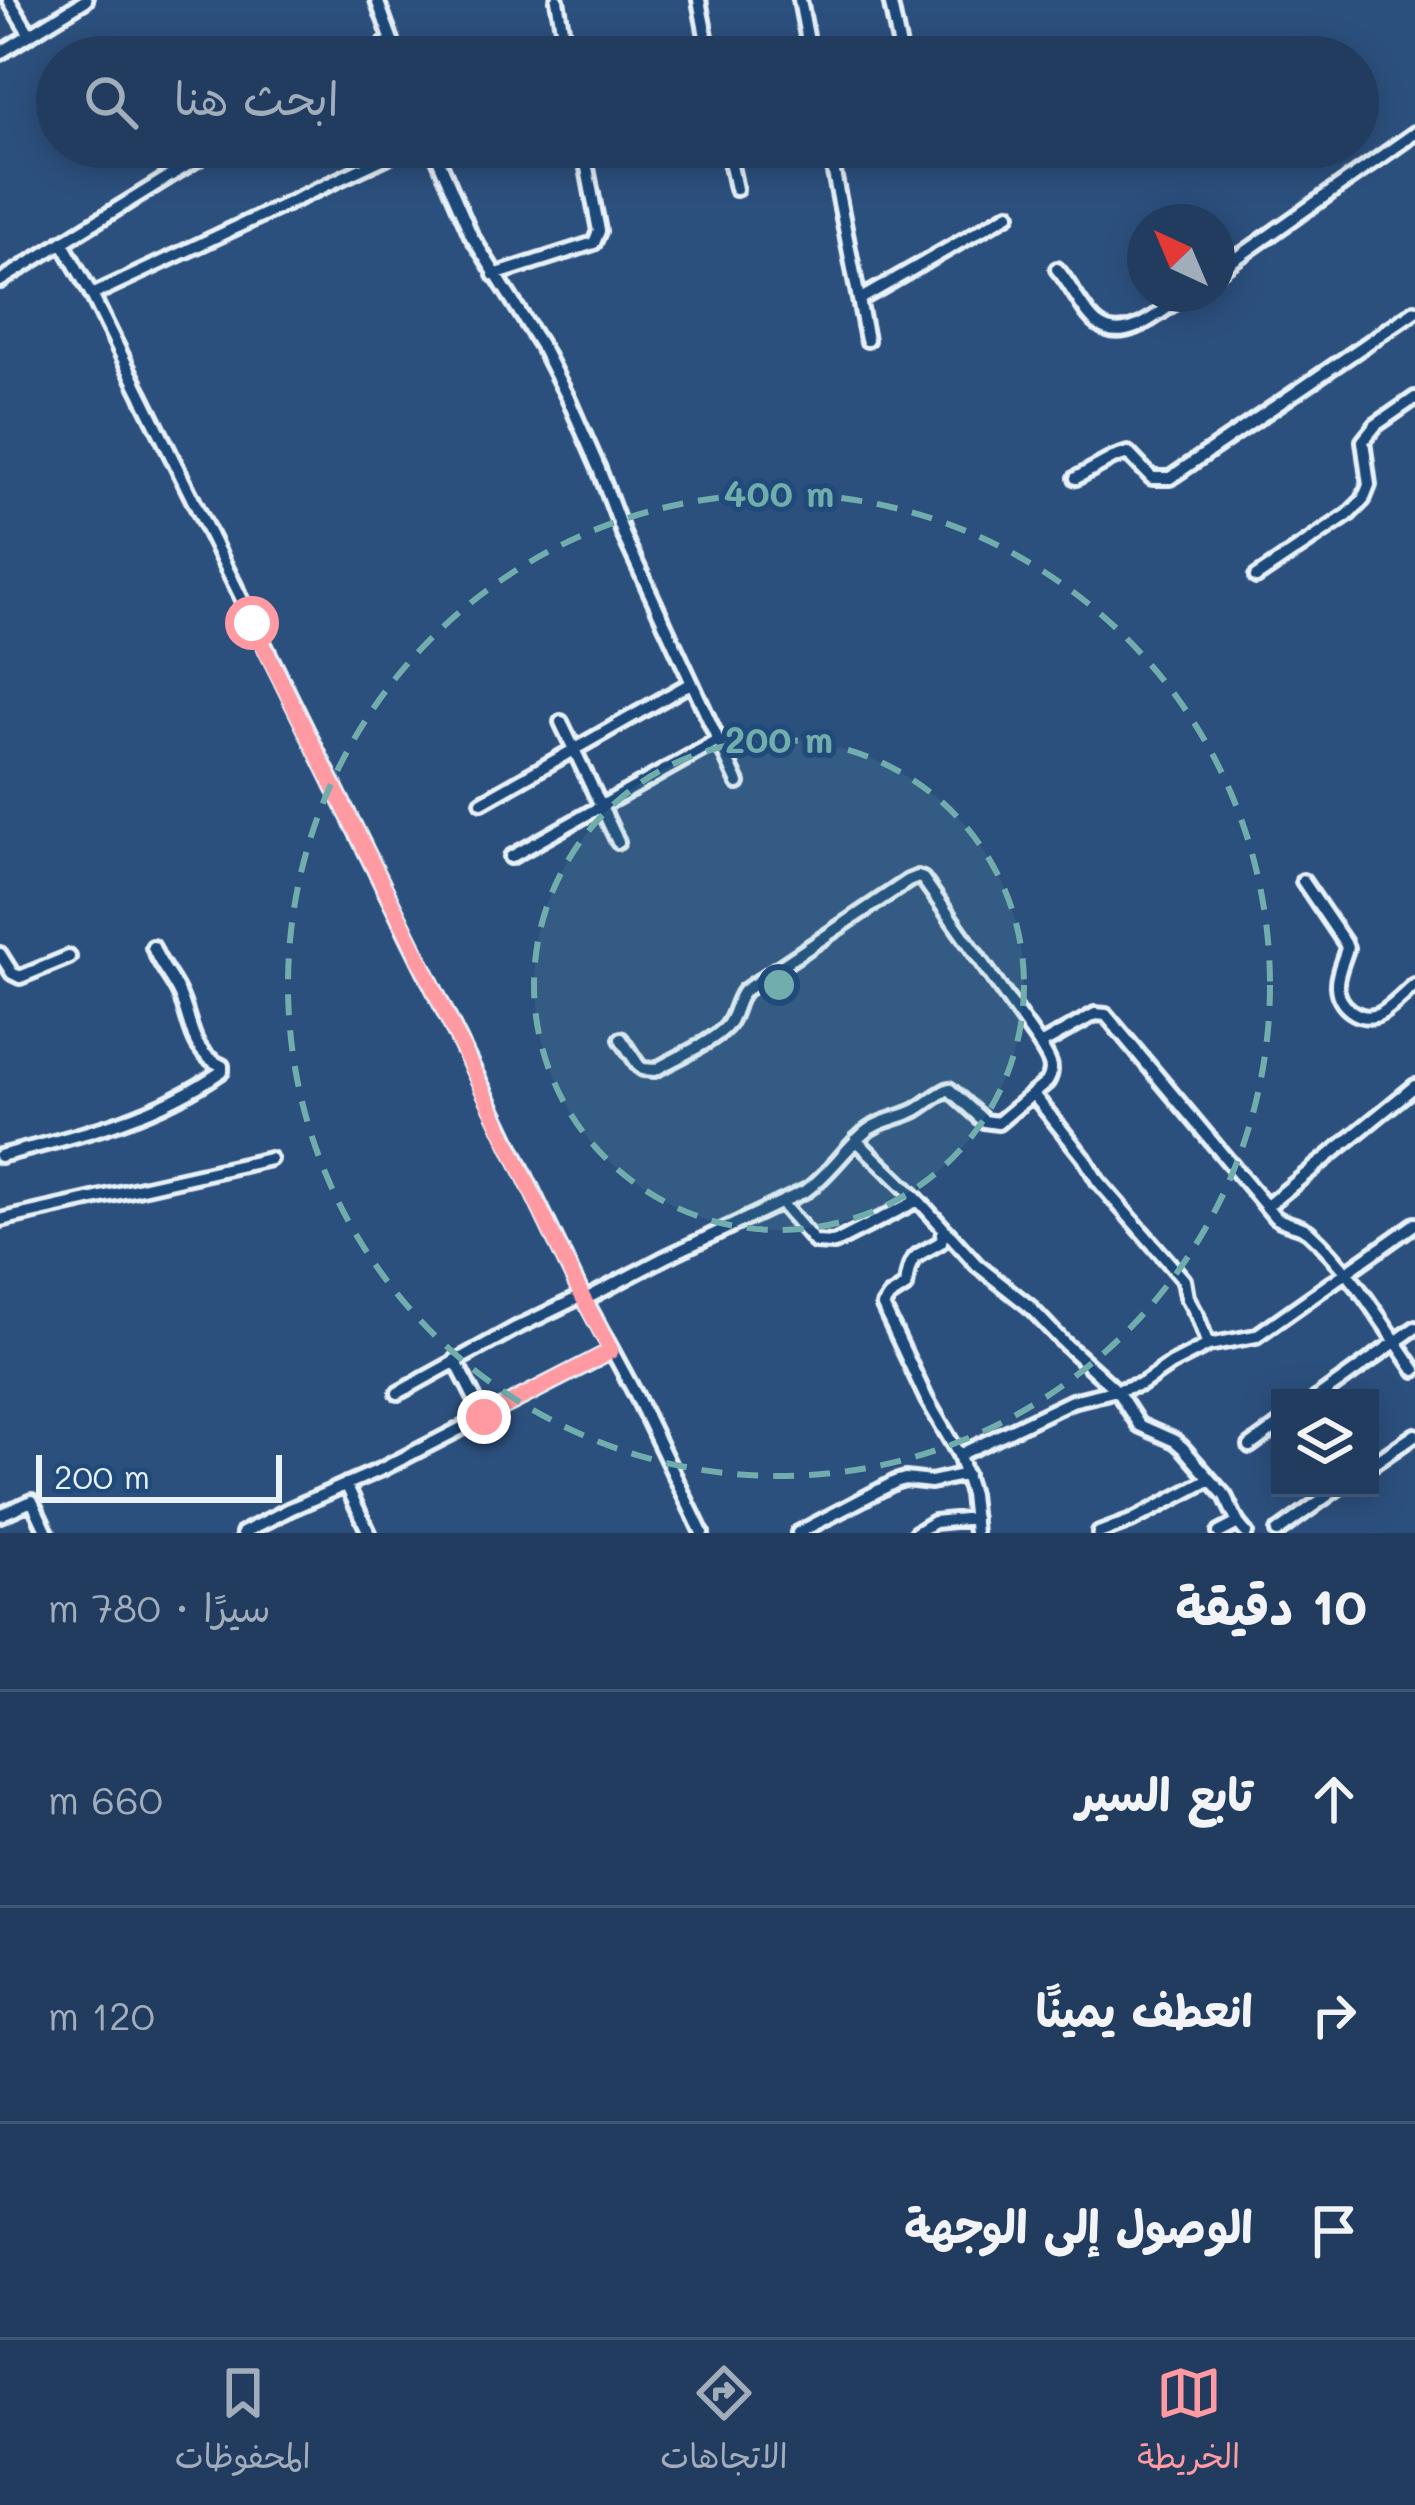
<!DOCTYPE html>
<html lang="ar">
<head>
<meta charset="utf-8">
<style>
  :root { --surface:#213c5e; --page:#2d4767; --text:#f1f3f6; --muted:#a2adbc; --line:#3e5673; --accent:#ff9aa2 }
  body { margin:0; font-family:Mali,"Playpen Sans Arabic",sans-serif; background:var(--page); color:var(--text); direction:rtl }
  .controls { position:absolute; right:36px; bottom:36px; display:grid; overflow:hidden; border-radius:0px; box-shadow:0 6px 30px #0003 }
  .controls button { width:108px; height:108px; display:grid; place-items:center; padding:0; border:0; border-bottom:3px solid var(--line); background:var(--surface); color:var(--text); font:60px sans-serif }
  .compass { position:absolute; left:1127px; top:204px; width:108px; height:108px; border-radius:50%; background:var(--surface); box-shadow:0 6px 30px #0003; rotate:316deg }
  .scale { position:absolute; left:36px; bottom:30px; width:246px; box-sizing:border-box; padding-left:12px; border:6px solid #e8f1f8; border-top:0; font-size:33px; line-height:42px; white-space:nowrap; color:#e8f1f8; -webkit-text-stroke:9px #1f4a7a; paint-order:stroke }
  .stop { position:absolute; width:36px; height:36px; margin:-27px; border:9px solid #ff9aa2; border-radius:50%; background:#fff }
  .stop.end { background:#ff9aa2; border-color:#fff; box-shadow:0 3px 12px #0008 }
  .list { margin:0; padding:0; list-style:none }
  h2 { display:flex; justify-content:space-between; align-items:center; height:156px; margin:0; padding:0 48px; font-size:51px }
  h2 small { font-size:39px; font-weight:400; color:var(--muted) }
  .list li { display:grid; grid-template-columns:78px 1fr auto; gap:36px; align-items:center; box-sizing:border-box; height:216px; padding:0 48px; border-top:3px solid var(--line) }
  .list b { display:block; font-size:45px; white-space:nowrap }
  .list em { font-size:39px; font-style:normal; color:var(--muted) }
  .icon { flex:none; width:66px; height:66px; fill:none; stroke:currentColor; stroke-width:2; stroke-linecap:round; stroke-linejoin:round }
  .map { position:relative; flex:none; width:1415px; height:1533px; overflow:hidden; direction:ltr }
  .search { position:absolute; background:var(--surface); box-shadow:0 6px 30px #0003; left:36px; right:36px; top:36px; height:132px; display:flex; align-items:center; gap:30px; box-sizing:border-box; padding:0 42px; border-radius:66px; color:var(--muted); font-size:45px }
  .sheet { height:804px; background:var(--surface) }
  nav { display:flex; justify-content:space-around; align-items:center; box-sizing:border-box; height:168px; border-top:3px solid var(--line); background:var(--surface); font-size:33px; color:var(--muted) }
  nav a { display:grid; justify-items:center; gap:6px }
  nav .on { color:var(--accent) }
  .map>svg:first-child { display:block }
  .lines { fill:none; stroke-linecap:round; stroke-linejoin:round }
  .minor-casing { stroke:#e8f1f8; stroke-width:20 }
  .minor { stroke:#1f4a7a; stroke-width:10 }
  .route { stroke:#ff9aa2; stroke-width:15 }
  .ring { fill:none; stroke:#71adac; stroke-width:6; stroke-dasharray:21 15 }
  .centre { fill:#71adac; stroke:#1f4a7a; stroke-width:6 }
  .ring-label { font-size:36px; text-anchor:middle; font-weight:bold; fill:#71adac; stroke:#1f4a7a; stroke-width:10; stroke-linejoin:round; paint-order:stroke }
</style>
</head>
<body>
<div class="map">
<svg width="1415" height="1533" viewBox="0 0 1415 1533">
  <rect width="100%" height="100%" fill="#2c507e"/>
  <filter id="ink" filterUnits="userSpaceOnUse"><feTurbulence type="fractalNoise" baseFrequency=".00833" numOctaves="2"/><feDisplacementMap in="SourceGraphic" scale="24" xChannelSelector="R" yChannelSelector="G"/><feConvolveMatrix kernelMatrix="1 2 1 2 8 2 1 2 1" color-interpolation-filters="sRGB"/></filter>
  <g filter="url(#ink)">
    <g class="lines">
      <g class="minor-casing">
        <path id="minor" d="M 9,0 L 30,35
          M 377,0 L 398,57
          M 557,0 L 567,57
          M 699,0 L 710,57
          M 800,0 L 811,57
          M 890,0 L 902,57
          M 0,53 L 86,0
          M 364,57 L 392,40
          M 433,147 L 471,235 L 543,349 L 568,398 L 599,469 L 624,536 L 738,783
          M 727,147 L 736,189
          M 829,147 L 867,340
          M 62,242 L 92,295 L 494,1111 L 580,1291 L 636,1395 L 702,1533
          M 1057,269 C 1071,284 1083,313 1098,324 C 1126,346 1164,309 1186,294
          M 1217,272 L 1415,133
          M 494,275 L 594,243 L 599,231 L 583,147
          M 0,281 L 217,147
          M 92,295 L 408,147
          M 859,300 L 1009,214
          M 1076,478 L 1113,458 L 1128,453 L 1152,478 L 1170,478 L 1415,311
          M 1256,577 L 1348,515 L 1363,500 L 1369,485 L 1363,441 L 1376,425 L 1415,398
          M 561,722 L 618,842
          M 482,802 L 691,683
          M 511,857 L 717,741
          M 1303,881 L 1345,943 L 1347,948 C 1344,959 1336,975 1337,986 C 1338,1006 1359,1022 1378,1015 C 1391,1009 1404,994 1415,985
          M 0,954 L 12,973 L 20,977 L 69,957
          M 621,1039 L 639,1066 L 643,1069 L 655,1070 C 677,1057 708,1045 726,1027 C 736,1016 735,1002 744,991 L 908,881 L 918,877 L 923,879 L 1040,1045
          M 1033,1094 L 1084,1158 L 1098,1181 L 1184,1280 L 1187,1297 L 1197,1315 L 1208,1345
          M 856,1140 L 918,1200 L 977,1265 L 1029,1306 L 1063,1342 L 1117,1391 L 1139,1425 L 1175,1441 L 1183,1448 L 1225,1496 L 1238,1523
          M 0,1156 C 78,1136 155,1118 222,1071 L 222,1066 C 188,1051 193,1020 178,991 C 170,975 159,964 153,947
          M 782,1204 L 815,1242 L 834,1243 L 918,1200
          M 1267,1206 L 1415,1086
          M 0,1220 L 270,1159
          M 944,1229 L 941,1242 C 915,1258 910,1252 906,1286 L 889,1297 L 883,1306 L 927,1400 L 959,1455
          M 584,1300 L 664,1258 L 807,1190 C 828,1175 843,1152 863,1134 C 878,1120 898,1119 916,1110 C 928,1103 937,1094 949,1089 L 984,1121 L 998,1123 L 1047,1082 C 1056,1067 1048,1059 1040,1045 L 1095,1014 L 1106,1015 L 1275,1217 C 1286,1225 1300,1224 1309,1232 C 1351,1270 1383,1324 1415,1370
          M 455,1360 L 484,1417
          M 398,1393 L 516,1328 L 582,1296
          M 1317,1398 L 1415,1328
          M 1250,1446 L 1280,1424
          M 1370,1466 L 1415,1435
          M 346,1484 L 369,1533
          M 0,1515 L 32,1501 L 47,1533
          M 1277,1532 L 1338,1488
          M 243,1533 L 290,1509 L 382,1469 L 612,1351
          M 798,1533 L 895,1482 L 905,1479 L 931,1482 L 966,1474
          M 916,1533 L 934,1522 L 974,1518
          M 975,1533 L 971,1494 L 959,1455 L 1072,1401 L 1142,1384 L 1171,1364 L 1208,1345 L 1256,1336 L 1415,1224
          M 1099,1533 L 1131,1521 L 1209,1480
          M 1219,1533 L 1238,1523 L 1246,1533"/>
      </g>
      <use href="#minor" class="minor"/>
    </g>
  </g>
  <g class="lines" filter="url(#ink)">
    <path class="route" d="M 252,623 L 404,927 L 580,1292 L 611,1351 L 484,1417"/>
  </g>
  <circle cx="779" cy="985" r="245" fill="#71adac" fill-opacity=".12"/>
  <g class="ring">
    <circle cx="779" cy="985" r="245"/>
    <circle cx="779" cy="985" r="491"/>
  </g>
  <circle cx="779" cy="985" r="18" class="centre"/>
  <g class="ring-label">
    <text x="779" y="507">400 m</text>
    <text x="779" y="753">200 m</text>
  </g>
</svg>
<div class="controls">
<button><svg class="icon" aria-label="layers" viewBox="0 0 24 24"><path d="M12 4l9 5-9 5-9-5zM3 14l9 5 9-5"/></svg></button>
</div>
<svg class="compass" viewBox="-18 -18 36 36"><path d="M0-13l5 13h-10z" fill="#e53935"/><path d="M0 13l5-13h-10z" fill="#a2adbc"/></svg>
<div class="scale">200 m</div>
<div class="stop" style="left:252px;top:623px"></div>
<div class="stop end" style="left:484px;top:1417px"></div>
<div class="search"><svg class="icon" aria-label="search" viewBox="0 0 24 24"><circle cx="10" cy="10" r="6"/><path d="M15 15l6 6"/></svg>ابحث هنا</div>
</div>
<section class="sheet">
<h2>10 دقيقة<small>سيرًا · 780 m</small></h2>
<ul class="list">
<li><svg class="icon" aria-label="ahead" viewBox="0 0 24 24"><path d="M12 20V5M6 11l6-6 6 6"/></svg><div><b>تابع السير</b></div><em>660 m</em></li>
<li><svg class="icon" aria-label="right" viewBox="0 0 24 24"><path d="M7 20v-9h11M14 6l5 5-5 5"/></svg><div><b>انعطف يمينًا</b></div><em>120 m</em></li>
<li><svg class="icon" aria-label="arrive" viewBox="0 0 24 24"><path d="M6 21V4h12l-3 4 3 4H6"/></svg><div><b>الوصول إلى الوجهة</b></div></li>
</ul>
</section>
<nav>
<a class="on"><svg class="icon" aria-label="map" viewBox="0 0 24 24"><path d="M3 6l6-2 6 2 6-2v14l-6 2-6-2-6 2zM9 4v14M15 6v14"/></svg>الخريطة</a>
<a><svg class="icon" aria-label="directions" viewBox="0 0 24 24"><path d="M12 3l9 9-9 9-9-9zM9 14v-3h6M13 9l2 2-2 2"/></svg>الاتجاهات</a>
<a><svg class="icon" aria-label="saved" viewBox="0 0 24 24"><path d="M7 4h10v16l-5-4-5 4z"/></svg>المحفوظات</a>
</nav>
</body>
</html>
